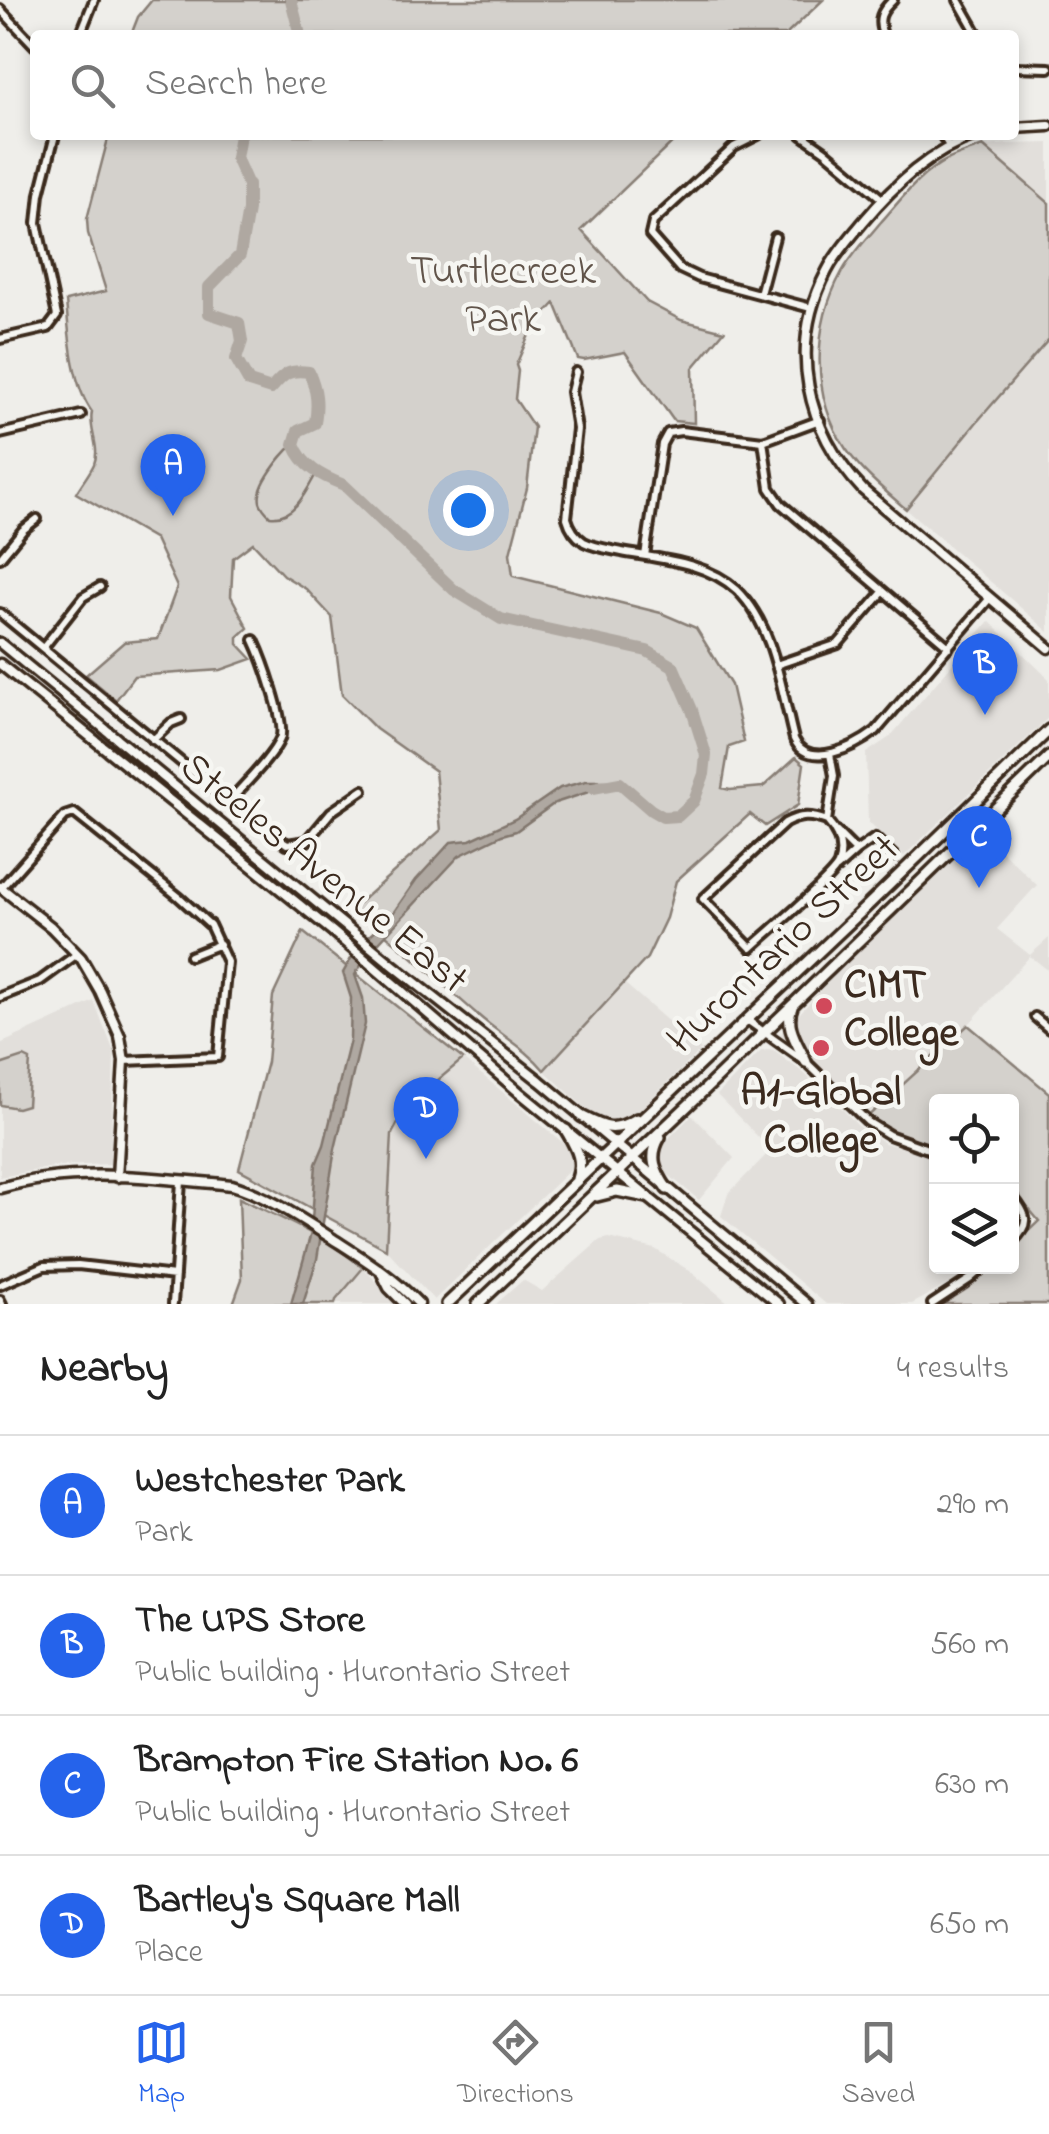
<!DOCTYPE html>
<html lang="en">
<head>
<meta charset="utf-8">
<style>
  :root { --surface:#fff; --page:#f2f2f2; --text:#222; --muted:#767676; --line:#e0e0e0; --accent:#2563eb }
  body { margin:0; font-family:"Indie Flower",sans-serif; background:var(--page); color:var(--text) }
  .controls { position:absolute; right:30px; bottom:30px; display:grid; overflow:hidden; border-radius:10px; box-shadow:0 5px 15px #0003 }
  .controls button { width:90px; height:90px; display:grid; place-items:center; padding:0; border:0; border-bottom:2px solid var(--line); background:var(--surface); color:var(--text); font:50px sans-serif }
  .you { position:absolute; left:468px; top:510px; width:35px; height:35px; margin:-25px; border:8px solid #fff; border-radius:50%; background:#1a73e8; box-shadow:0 0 0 15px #1a73e833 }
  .badge { display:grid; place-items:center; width:65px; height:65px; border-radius:50%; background:var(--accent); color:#fff; font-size:32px; font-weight:700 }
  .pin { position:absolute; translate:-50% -82px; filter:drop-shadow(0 2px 5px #0008) }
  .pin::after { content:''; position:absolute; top:52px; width:35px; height:30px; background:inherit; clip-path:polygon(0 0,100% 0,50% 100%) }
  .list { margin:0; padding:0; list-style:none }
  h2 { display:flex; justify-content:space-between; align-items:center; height:130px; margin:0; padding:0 40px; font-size:42px }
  h2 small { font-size:32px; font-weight:400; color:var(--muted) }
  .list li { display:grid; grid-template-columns:65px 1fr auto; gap:30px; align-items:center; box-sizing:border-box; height:140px; padding:0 40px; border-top:2px solid var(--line) }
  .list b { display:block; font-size:38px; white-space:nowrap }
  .list p { margin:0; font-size:32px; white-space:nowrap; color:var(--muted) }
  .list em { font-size:32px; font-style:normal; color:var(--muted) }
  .icon { flex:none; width:55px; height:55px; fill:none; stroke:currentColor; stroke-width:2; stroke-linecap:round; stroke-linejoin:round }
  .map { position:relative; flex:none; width:1049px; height:1304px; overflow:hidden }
  .search { position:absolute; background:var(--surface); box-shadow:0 5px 15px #0003; left:30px; right:30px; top:30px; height:110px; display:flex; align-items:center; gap:25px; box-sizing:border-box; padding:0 35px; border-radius:10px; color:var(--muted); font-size:38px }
  .sheet { height:690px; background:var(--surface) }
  nav { display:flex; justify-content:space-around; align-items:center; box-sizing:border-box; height:140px; border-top:2px solid var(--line); background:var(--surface); font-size:28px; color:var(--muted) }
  nav a { display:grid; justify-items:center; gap:5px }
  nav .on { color:var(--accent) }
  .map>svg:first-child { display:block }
  .built { fill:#e2dfdb }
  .green { fill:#d4d1cc; stroke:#887e75; stroke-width:2.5 }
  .water { fill:#afa8a1; stroke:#81766d; stroke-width:2.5 }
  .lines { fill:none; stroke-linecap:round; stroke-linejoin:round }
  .stream { stroke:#81766d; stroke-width:2.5 }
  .river { stroke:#afa8a1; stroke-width:12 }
  .minor-casing { stroke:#3b2a1e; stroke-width:14 }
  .tertiary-casing { stroke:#3b2a1e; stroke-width:15 }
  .secondary-casing { stroke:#3b2a1e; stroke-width:15 }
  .primary-casing { stroke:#3b2a1e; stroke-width:16 }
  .minor { stroke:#f6f6f2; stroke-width:6 }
  .tertiary { stroke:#f6f6f2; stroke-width:8 }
  .secondary { stroke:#f6f6f2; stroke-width:8 }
  .primary { stroke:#f6f6f2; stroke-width:9 }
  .poi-dot { fill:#d1495b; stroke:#f6f6f2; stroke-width:4 }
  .labels { text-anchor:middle; stroke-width:9; stroke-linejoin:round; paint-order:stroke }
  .park-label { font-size:42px; fill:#61544a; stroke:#f6f6f2 }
  .street-label { font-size:42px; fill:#3b2a1e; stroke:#f6f6f2 }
  .poi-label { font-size:42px; font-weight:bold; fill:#3b2a1e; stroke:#f6f6f2; text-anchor:start }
</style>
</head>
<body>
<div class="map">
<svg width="1049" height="1304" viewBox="0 0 1049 1304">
  <rect width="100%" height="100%" fill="#efeeea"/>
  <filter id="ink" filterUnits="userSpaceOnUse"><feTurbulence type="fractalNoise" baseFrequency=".01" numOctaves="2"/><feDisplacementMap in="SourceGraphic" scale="20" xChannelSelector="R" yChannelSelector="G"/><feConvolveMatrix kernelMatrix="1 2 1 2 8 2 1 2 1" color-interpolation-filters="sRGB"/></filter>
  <g filter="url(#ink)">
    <path class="built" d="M 1049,143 L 1049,203 L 983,146 L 1011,144 Z
      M 1049,339 L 1049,632 L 906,509 L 976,423 Z
      M 989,621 L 1049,679 L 1049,717 L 904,856 L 868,822 L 866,753 L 890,737 Z
      M 984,834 L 1037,885 L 997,929 L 1030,955 L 1049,938 L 1049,971 L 1030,956 L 968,1025 L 866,1115 L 781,1034 L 869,937 Z
      M 624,983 L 701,1050 L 629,1120 L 614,1123 L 596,1118 L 544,1070 Z
      M 94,1001 L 114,1052 L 110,1164 L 59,1166 L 0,1177 L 0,1044 Z
      M 767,1050 L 774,1051 L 805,1074 L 825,1095 L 834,1100 L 860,1128 L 885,1143 L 936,1157 L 936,1266 L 974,1267 L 965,1275 L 912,1304 L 826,1304 L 721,1216 L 728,1194 L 771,1150 L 717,1095 L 761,1051 Z
      M 463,1059 L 568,1147 L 573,1157 L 571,1169 L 434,1300 L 386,1249 L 392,1134 L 406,1107 Z
      M 692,1115 L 734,1158 L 699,1200 L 659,1167 L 658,1159 L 660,1147 Z
      M 609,1238 L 655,1249 L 690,1271 L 730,1304 L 496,1304 L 523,1280 L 542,1291 L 600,1240 Z
      M 363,1268 L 367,1272 L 398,1304 L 335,1304 L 336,1300 Z"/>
    <path class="green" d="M 152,0 L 823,0 L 786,35 L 131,35 L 138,17 Z
      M 109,135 L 680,135 L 581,230 L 647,302 L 681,320 L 724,331 L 693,368 L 694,423 L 674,421 L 625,352 L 584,360 L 578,359 L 555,303 L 532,328 L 516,365 L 518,371 L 515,399 L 534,427 L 527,488 L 510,553 L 513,576 L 661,613 L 696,628 L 731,685 L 744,742 L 729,747 L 722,788 L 730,790 L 763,787 L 796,757 L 804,764 L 798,805 L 765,826 L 750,814 L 676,881 L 666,918 L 647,958 L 544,1070 C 525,1047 499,1034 478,1015 C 436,979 397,941 352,909 L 441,830 L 435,771 L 376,729 L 342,695 L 332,617 L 306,589 L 283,575 L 253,543 L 233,558 L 231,596 L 248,628 L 238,637 L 238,644 L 252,659 L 221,670 L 134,676 L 116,700 L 86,675 L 124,642 L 158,639 L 177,587 L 155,539 L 76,493 C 81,484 90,473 94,464 C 101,447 88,429 92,412 C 72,385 69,334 66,301 L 106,291 L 88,233 L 87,219 Z
      M 983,146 L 1049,203 L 1049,339 L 976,423 L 906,509 C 884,490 863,473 846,449 C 811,397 812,326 842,272 C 852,254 867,239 880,223 C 900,201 920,173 947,160 C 959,154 971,151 983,146 Z
      M 303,932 L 463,1059 L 406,1107 L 392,1134 L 386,1249 L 239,1169 L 267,1062 L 273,996 Z
      M 968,1025 L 1049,1093 L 1049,1304 L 943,1304 L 968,1288 L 990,1267 L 1012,1266 L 1012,1247 L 1039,1221 L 1012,1189 L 1012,1102 L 936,1102 L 936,1145 L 885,1131 L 866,1118 Z
      M 24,1057 L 30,1060 L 27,1105 L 17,1108 L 0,1105 L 0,1065 Z
      M 239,1198 C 281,1218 328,1238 363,1268 L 336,1300 L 335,1304 L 233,1304 L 242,1279 Z"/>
    <path class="water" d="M 586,781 L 608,781 L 607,786 L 555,803 L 516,831 L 502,835 L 459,856 L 368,954 L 355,975 L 363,998 L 365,1024 L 335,1149 L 317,1259 L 303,1304 L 291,1304 L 311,1233 L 316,1164 L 324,1145 L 350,1040 L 351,998 L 343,973 L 358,946 L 391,916 L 416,880 L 451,842 L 470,840 L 515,819 L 560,788 Z"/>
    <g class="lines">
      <path class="stream" d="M 294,444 C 282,455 256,485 260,502 C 261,506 266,512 270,516 C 294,520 307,490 317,472"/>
      <path class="river" d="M 291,0 L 300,35
        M 240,135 L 236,158 L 248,185 L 248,210 L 240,255 L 209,287 L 209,313 L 239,323 L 242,341 L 236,359 L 249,382 L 271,389 C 284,374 288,369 309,372 C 317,390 318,404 315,423 L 298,431 L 294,444 C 303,467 321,476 344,485 L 454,590 L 501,619 L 647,651 L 673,666 L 692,710 L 706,755 L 704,774 L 694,801 L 678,816 L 663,817 L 651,810 L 620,783 L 593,788"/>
      <g class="minor-casing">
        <path id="minor" d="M 958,0 L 978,35
          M 0,9 L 35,46
          M 80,35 L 94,0
          M 883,35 C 877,19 881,11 893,0
          M 1014,67 L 1049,68
          M 758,135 L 734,147 L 653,222 L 650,235 L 680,269 L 699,278 L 811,308
          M 802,135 L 825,151 L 882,199
          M 942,135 L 949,146
          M 760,294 L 775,237
          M 0,339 L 48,328 L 57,316 L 37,223 L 40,194 L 55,135
          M 576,372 L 571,392 L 577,429 L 567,518 C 570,529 575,536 584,542 C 596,548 609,549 622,552 C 660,559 707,562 737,590 C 775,627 781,690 794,739 C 809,771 856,746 876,731 L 990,598
          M 0,434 L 81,415
          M 763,441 L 770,488 L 781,504 L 949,647
          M 645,556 L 662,444 L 668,433 L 681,431 L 763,441 L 820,420
          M 0,558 L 23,530 L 37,519
          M 0,613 L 232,804 L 287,844 L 307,841 L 331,812 L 363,790
          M 43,648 L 83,597 L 100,587
          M 776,665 L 838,644 L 883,592
          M 153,740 L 171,723 L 181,719
          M 230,801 C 243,785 272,758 280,739 C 287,724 262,657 254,640
          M 827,821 C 811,815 800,815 785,823 L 703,899 L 751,948 C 766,934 832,879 838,865 C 844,848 838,833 827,821 L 834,776 L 830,754
          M 837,832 L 856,851
          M 837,868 L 856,851 L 875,838 L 894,856
          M 1,888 L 65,816 L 74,813 L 179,897 L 210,925 L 227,962 L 218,1057 L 124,1061
          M 190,956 L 220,944
          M 0,997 L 40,981 L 77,954
          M 1035,1017 L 1049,1029
          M 747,1020 L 806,1062 L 868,1122 L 889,1135 L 936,1152
          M 1012,1196 C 1028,1215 1031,1224 1012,1242
          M 0,1285 L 44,1266 L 78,1265 L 175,1276
          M 0,1300 L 2,1304
          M 173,1304 L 181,1181
          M 932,1304 L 970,1279 L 985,1266"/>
      </g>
      <g class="tertiary-casing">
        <path id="tertiary" d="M 1014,128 L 1049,126
          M 978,135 C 930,151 895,184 863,222 C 850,238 836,253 827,271 C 787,347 806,430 863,490 L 1049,648
          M 0,887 L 51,927 L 81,958 L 100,991 L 120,1036 L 124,1061 L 117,1177
          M 0,1188 C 74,1166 155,1178 232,1185 C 268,1196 298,1217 330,1237 C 364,1259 391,1275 419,1304
          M 382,1274 L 389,1288 L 405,1304"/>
      </g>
      <g class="secondary-casing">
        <path id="secondary" d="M 0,643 L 393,965 L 540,1081 L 807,1304
          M 0,664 L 332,931 L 519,1092 L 779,1304"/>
      </g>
      <g class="primary-casing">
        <path id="primary" d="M 792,1007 C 784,1026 798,1044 806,1062
          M 581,1116 C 605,1128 613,1133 637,1119
          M 566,1130 C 576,1148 584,1159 577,1179
          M 660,1137 C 648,1157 655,1171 667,1189
          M 597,1196 L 617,1191 L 647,1197
          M 447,1304 L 865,908 L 1049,730
          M 478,1304 L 717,1078 L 1049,757"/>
      </g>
      <use href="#minor" class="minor"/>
      <use href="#tertiary" class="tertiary"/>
      <use href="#secondary" class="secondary"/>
      <use href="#primary" class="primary"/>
    </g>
  </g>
  <g class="poi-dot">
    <circle cx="824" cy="1006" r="10"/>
    <circle cx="821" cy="1048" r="10"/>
  </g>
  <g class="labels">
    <g class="park-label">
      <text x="503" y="283">Turtlecreek<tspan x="503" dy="48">Park</tspan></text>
    </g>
    <g class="street-label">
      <text transform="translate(326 871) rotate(39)" y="15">Steeles Avenue East</text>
      <text transform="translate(781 942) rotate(-43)" y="15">Hurontario Street</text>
    </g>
    <g class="poi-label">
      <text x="844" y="997">CIMT<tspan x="844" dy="48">College</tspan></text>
      <text x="821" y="1104" text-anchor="middle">A1-Global<tspan x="821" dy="48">College</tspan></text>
    </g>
  </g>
</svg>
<div class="controls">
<button><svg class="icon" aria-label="locate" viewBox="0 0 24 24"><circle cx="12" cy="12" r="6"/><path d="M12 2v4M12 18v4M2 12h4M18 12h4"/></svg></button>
<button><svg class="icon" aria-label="layers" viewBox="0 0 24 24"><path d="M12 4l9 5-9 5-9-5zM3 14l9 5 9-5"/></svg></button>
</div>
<div class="you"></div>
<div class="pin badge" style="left:173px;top:516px">A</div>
<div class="pin badge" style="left:985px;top:715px">B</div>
<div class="pin badge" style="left:979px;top:888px">C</div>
<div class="pin badge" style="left:426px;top:1159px">D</div>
<div class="search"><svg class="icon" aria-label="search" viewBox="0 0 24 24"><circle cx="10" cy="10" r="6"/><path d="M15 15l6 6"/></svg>Search here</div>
</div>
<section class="sheet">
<h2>Nearby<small>4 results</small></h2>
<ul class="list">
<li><span class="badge">A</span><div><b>Westchester Park</b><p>Park</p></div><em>290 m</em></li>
<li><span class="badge">B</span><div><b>The UPS Store</b><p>Public building · Hurontario Street</p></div><em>560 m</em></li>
<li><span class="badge">C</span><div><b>Brampton Fire Station No. 6</b><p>Public building · Hurontario Street</p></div><em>630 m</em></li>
<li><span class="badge">D</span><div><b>Bartley's Square Mall</b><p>Place</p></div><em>650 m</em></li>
</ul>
</section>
<nav>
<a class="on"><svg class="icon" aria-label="map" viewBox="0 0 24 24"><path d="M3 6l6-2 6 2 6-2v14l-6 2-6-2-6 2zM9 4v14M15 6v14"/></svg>Map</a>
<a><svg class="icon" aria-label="directions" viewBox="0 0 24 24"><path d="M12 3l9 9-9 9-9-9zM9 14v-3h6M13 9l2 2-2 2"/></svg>Directions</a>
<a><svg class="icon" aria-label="saved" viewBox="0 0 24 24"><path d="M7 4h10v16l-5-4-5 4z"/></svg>Saved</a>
</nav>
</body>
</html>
